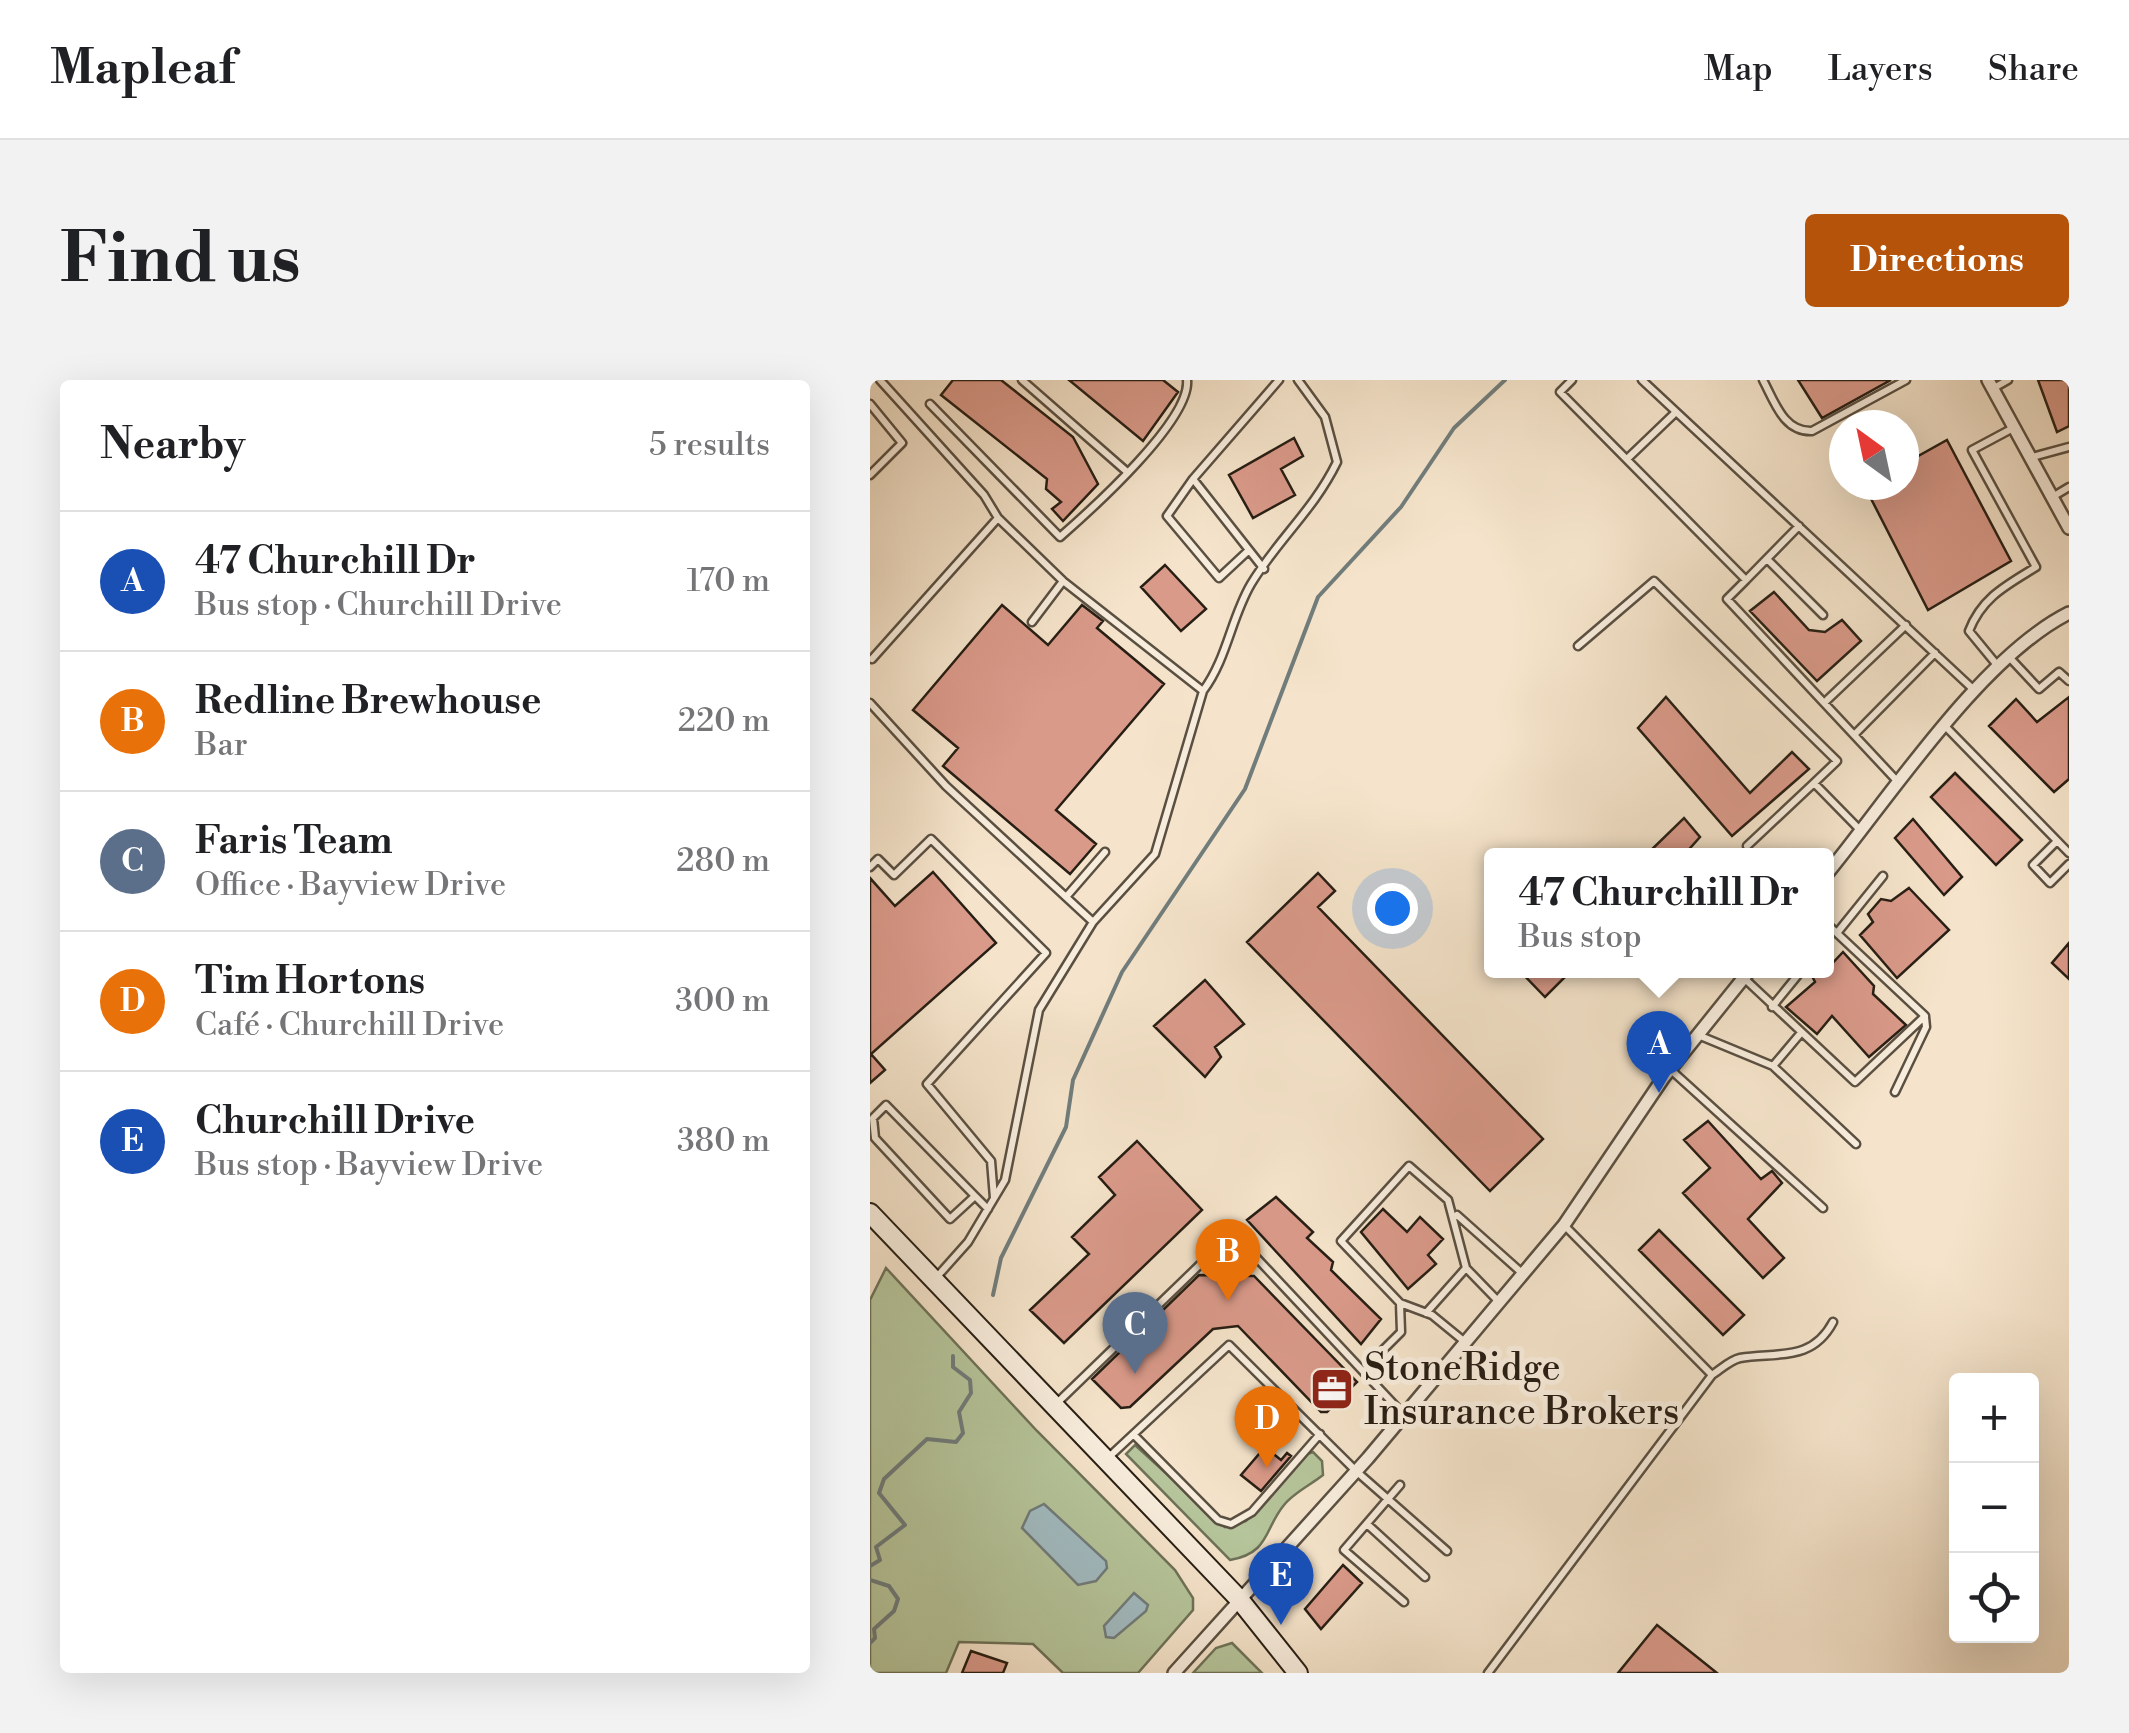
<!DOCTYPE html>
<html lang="en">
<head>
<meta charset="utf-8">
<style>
  :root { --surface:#fff; --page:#f2f2f2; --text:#202124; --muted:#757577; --line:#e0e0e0; --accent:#b45309 }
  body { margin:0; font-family:"Libre Bodoni",serif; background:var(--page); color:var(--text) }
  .controls { position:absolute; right:30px; bottom:30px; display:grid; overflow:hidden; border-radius:10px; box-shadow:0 10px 40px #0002 }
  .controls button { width:90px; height:90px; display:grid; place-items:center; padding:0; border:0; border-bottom:2px solid var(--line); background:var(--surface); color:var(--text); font:50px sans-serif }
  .compass { position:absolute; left:959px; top:30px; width:90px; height:90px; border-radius:50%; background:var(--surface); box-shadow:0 10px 40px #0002; rotate:327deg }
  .you { position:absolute; left:522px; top:528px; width:35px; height:35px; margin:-25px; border:8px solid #fff; border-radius:50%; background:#1a73e8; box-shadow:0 0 0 15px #1a73e833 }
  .badge { display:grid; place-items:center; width:65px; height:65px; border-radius:50%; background:var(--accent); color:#fff; font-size:32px; font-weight:700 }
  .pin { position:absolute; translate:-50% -82px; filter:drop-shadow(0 2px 5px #0008) }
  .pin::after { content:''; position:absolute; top:52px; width:35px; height:30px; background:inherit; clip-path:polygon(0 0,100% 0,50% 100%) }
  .popup { position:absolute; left:614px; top:468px; width:350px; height:130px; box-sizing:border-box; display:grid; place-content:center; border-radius:10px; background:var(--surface); filter:drop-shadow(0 2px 8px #0005); font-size:32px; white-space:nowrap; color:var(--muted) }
  .popup b { font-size:38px; color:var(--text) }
  .popup::after { content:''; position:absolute; left:50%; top:100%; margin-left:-20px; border:20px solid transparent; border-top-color:var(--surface) }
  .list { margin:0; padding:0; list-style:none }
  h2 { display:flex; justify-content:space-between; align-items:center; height:130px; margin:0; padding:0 40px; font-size:42px }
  h2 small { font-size:32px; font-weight:400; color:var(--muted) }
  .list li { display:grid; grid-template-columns:65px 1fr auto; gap:30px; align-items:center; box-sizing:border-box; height:140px; padding:0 40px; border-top:2px solid var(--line) }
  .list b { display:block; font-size:38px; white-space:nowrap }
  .list p { margin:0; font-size:32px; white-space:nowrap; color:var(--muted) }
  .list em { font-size:32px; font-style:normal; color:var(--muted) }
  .icon { flex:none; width:55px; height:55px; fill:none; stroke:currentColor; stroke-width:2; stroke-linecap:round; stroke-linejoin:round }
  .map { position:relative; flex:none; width:1199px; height:1293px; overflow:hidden; border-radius:10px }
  header { display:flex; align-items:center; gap:60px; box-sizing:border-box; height:140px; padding:0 50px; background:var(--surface); border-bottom:2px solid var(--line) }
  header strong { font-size:48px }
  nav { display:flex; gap:55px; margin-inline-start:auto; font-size:35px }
  .intro { display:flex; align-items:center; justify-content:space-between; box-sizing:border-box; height:240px; padding:0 60px }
  h1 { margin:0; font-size:70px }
  .button { padding:25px 45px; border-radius:10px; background:var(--accent); color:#fff; font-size:35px; font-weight:700 }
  main { display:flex; gap:60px; padding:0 60px }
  aside { flex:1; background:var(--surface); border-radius:10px; box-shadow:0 10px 40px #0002 }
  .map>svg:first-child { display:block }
  .green { fill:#b6c59b; stroke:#6e7258; stroke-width:2.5 }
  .water { fill:#a2bcc2; stroke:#717d7c; stroke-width:2.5 }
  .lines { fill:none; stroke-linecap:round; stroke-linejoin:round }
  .stream { stroke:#717d7c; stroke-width:4 }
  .building { fill:#da9a8a; stroke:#271e14; stroke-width:2.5 }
  .lane-casing { stroke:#5a5042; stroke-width:11 }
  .street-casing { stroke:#5a5042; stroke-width:16 }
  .secondary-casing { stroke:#271e14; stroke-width:22 }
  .lane { stroke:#f8eddd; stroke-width:6 }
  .street { stroke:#f8eddd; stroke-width:11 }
  .secondary { stroke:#f8eddd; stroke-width:18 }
  .labels { text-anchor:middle; stroke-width:10; stroke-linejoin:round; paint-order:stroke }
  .poi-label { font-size:38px; fill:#271e14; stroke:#f8eddd; text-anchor:start }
</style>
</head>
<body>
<header>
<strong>Mapleaf</strong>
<nav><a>Map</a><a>Layers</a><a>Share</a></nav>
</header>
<div class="intro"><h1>Find us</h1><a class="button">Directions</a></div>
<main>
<aside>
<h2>Nearby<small>5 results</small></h2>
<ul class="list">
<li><span class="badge" style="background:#1a4fb4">A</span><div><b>47 Churchill Dr</b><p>Bus stop · Churchill Drive</p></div><em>170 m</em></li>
<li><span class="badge" style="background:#e8710a">B</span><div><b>Redline Brewhouse</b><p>Bar</p></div><em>220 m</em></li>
<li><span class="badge" style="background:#5c6f8a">C</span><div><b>Faris Team</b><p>Office · Bayview Drive</p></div><em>280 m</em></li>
<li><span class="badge" style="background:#e8710a">D</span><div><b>Tim Hortons</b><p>Café · Churchill Drive</p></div><em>300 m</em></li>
<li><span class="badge" style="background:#1a4fb4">E</span><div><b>Churchill Drive</b><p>Bus stop · Bayview Drive</p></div><em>380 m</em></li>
</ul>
</aside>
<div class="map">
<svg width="1199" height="1293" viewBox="0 0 1199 1293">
  <rect width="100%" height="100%" fill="#f5e4cb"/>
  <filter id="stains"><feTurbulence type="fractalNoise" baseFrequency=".002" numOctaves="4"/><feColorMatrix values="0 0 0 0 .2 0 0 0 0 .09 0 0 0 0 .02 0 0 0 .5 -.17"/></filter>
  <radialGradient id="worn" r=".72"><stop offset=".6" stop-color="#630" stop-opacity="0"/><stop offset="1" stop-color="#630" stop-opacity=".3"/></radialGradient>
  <path class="green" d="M 16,888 L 167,1051 L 305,1190 L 323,1218 L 323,1230 L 268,1293 L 193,1293 L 163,1264 L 89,1262 L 76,1293 L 0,1293 L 0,920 Z
    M 265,1065 L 355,1147 L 376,1141 L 431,1076 L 443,1072 L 452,1081 L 453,1095 C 442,1104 423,1113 414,1125 C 394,1149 400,1173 360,1180 L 256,1074 Z
    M 362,1263 L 392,1293 L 323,1293 L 346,1268 Z"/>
  <path class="water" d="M 174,1124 L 236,1181 L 237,1188 L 226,1201 L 208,1205 L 152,1148 L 160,1131 Z
    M 264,1213 L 278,1225 L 276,1231 L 244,1258 L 236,1257 L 234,1246 Z"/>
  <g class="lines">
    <path class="stream" d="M 123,915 L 131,878 L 196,747 L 203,700 L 252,592 L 375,409 L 448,217 L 531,127 L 584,48 L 635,0
      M 0,1186 L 10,1180 L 6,1167 L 35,1145 L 9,1113 L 14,1099 L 57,1059 L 86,1062 L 93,1053 L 89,1032 L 101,1013 L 100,1000 L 83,987 L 83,976
      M 0,1200 L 19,1206 L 28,1219 L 24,1231 L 4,1249 L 5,1258 L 0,1263"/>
  </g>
  <path class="building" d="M 83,0 L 131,0 L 203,57 L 228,104 L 193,141 L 182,129 L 191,122 L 176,109 L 177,99 L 71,15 Z
    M 199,0 L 293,0 L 308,12 L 273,61 Z
    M 928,0 L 1021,0 L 952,38 Z
    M 1168,0 L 1199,0 L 1199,46 L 1187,52 Z
    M 424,58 L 433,76 L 411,89 L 425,115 L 383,138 L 359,95 Z
    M 1077,60 L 1141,181 L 1058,230 L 994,105 L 1034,105 L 1034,84 Z
    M 295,185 L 336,229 L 311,251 L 271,207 Z
    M 904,212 L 939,250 L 955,252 L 972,240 L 991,261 L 947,301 L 880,231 Z
    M 132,225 L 178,265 L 212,225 L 233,241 L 227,248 L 294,304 L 186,430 L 226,464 L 200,494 L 73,386 L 88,368 L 43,330 Z
    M 796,317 L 880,413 L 922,372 L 939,389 L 862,456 L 768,348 Z
    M 1199,317 L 1199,399 L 1184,412 L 1119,346 L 1146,319 L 1167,342 Z
    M 1085,393 L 1152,460 L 1126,485 L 1061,417 Z
    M 814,438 L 830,457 L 813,476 L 775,476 Z
    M 1043,439 L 1092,497 L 1074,515 L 1025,458 Z
    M 63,492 L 126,563 L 1,674 L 15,690 L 0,703 L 0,498 L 25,526 Z
    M 448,493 L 465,511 L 448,527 L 673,759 L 620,811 L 377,562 Z
    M 1039,508 L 1079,550 L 1027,598 L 990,555 L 1003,542 L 998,534 L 1011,519 L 1021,521 Z
    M 1199,563 L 1199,599 L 1182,583 Z
    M 973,572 L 1004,606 L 1003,614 L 1036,645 L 999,677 L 962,636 L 947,654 L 916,627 L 945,602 L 939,590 L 956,590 Z
    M 649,590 L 702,590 L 675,617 Z
    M 335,600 L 374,644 L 345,667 L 351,677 L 335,697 L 284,646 Z
    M 838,741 L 891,799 L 902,791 L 912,803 L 878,839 L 914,878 L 893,898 L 813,813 L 840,788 L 814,760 Z
    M 267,761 L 332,830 L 194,963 L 160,930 L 219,874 L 202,857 L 245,815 L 229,797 Z
    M 406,817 L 443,852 L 437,858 L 463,882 L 461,890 L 511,939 L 491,964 L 377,840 Z
    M 513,829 L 537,852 L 550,837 L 573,859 L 558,875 L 566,884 L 538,909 L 491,852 Z
    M 789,850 L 874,935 L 853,955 L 769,870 Z
    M 329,895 L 384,896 L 487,1002 L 457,1032 L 451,1032 L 368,946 L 343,949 L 260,1027 L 251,1028 L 222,999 Z
    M 395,1067 L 411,1080 L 417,1073 L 421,1076 L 391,1111 L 371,1095 Z
    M 473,1185 L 492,1203 L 451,1249 L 435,1229 Z
    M 787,1245 L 847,1293 L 748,1293 Z
    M 101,1271 L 137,1283 L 133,1293 L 92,1293 Z"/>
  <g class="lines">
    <g class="lane-casing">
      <path id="lane" d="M 10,0 L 114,115 L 128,138
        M 152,0 L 256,91
        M 702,0 L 690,12 L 876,200 L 857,219 L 1028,402
        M 772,0 L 1104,310
        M 893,0 C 905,23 914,52 942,51 L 1036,0
        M 1124,8 L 1138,0
        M 0,24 L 32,63 L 0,95
        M 60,24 L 190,157 C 222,129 321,40 317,0
        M 1162,77 L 1199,67
        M 757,79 L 806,32
        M 323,99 L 297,136 L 349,198 L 379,170
        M 1184,116 L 1199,107
        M 897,179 L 953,235
        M 394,189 L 323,99 L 409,0
        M 876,200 L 929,146
        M 162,242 L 193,201
        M 708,266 L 784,201 L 967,381 L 944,403
        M 1140,278 L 1169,309 L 1189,292 L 1199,301
        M 2,279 L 128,138 L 193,201 L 333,311 L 285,474 L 223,542 L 169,630 L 135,800 L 98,862 L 65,899
        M 1127,285 L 1099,251 C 1112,217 1137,205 1166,187 L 1102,70 L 1145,47
        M 333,311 C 357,279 361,238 381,204 C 408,159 443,131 467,82 L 455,37 L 428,0
        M 0,323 L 76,406 L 223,542
        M 954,323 L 1036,245
        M 1076,347 L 1199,473
        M 984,355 L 1065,273
        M 1187,461 L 1163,485 L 1180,503 L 1199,484
        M 877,466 L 944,403 L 991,451
        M 0,487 L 8,479 L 24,495 L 61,459 L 176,573 L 57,704 L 121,781 L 124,818
        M 196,517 L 235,472
        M 967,553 L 1013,496
        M 875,599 L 985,702 L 1055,636 L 956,543
        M 902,627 L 932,590
        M 828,655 L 903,686 L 930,654
        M 903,686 L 986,764
        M 801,690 L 953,828
        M 1025,712 L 1056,647 L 1055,637
        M 105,816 L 80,839 L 5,758 L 3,738 L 16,725 L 105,816 L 118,829
        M 587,835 L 652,893
        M 695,846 L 842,995
        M 556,933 L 596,888
        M 595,962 L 562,935 L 530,923 L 471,861 L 539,786 L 578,820 L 596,888 L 628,921
        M 507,976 L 531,952 L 530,923
        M 186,1024 L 343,872 L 383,874 L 533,1034
        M 264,1055 L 348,1140 L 361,1144 L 382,1132 L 450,1054
        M 239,1077 L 359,965 L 486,1091 L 577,1171
        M 530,1105 L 474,1170 L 534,1222
        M 497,1144 L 555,1197
        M 618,1293 L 842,995 C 850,990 860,980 870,978 C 907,972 942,982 963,942"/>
    </g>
    <g class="street-casing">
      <path id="street" d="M 1118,0 L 1199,148
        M 956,495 C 1020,417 1111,277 1199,233
        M 304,1293 L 498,1078 L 694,845 L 794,697 L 880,590"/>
    </g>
    <g class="secondary-casing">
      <path id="secondary" d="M 0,833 L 369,1219 L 428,1293"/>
    </g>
    <use href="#lane" class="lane"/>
    <use href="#street" class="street"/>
    <use href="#secondary" class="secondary"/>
  </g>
  <defs>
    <g id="office-square" transform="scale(2.25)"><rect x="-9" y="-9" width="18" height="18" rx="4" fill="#8f2418" stroke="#f8eddd"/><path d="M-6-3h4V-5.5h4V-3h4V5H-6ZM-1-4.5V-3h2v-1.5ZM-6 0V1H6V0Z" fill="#fff"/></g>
  </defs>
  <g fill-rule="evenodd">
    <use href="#office-square" x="462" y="1009"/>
  </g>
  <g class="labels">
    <g class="poi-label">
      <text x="494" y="1000">StoneRidge<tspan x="494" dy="44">Insurance Brokers</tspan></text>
    </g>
  </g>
  <rect width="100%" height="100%" filter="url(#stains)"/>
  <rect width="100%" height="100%" fill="url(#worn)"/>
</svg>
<div class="controls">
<button>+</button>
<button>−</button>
<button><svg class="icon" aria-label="locate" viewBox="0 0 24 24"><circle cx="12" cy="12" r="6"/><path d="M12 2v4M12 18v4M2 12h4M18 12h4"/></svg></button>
</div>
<svg class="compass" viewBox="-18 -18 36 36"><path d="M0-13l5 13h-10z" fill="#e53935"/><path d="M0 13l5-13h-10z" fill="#757577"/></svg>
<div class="you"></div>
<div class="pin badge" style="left:789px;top:713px;background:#1a4fb4">A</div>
<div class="popup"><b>47 Churchill Dr</b>Bus stop</div>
<div class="pin badge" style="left:358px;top:921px;background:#e8710a">B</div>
<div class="pin badge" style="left:265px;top:994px;background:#5c6f8a">C</div>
<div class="pin badge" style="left:397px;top:1088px;background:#e8710a">D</div>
<div class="pin badge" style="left:411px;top:1245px;background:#1a4fb4">E</div>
</div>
</main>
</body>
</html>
